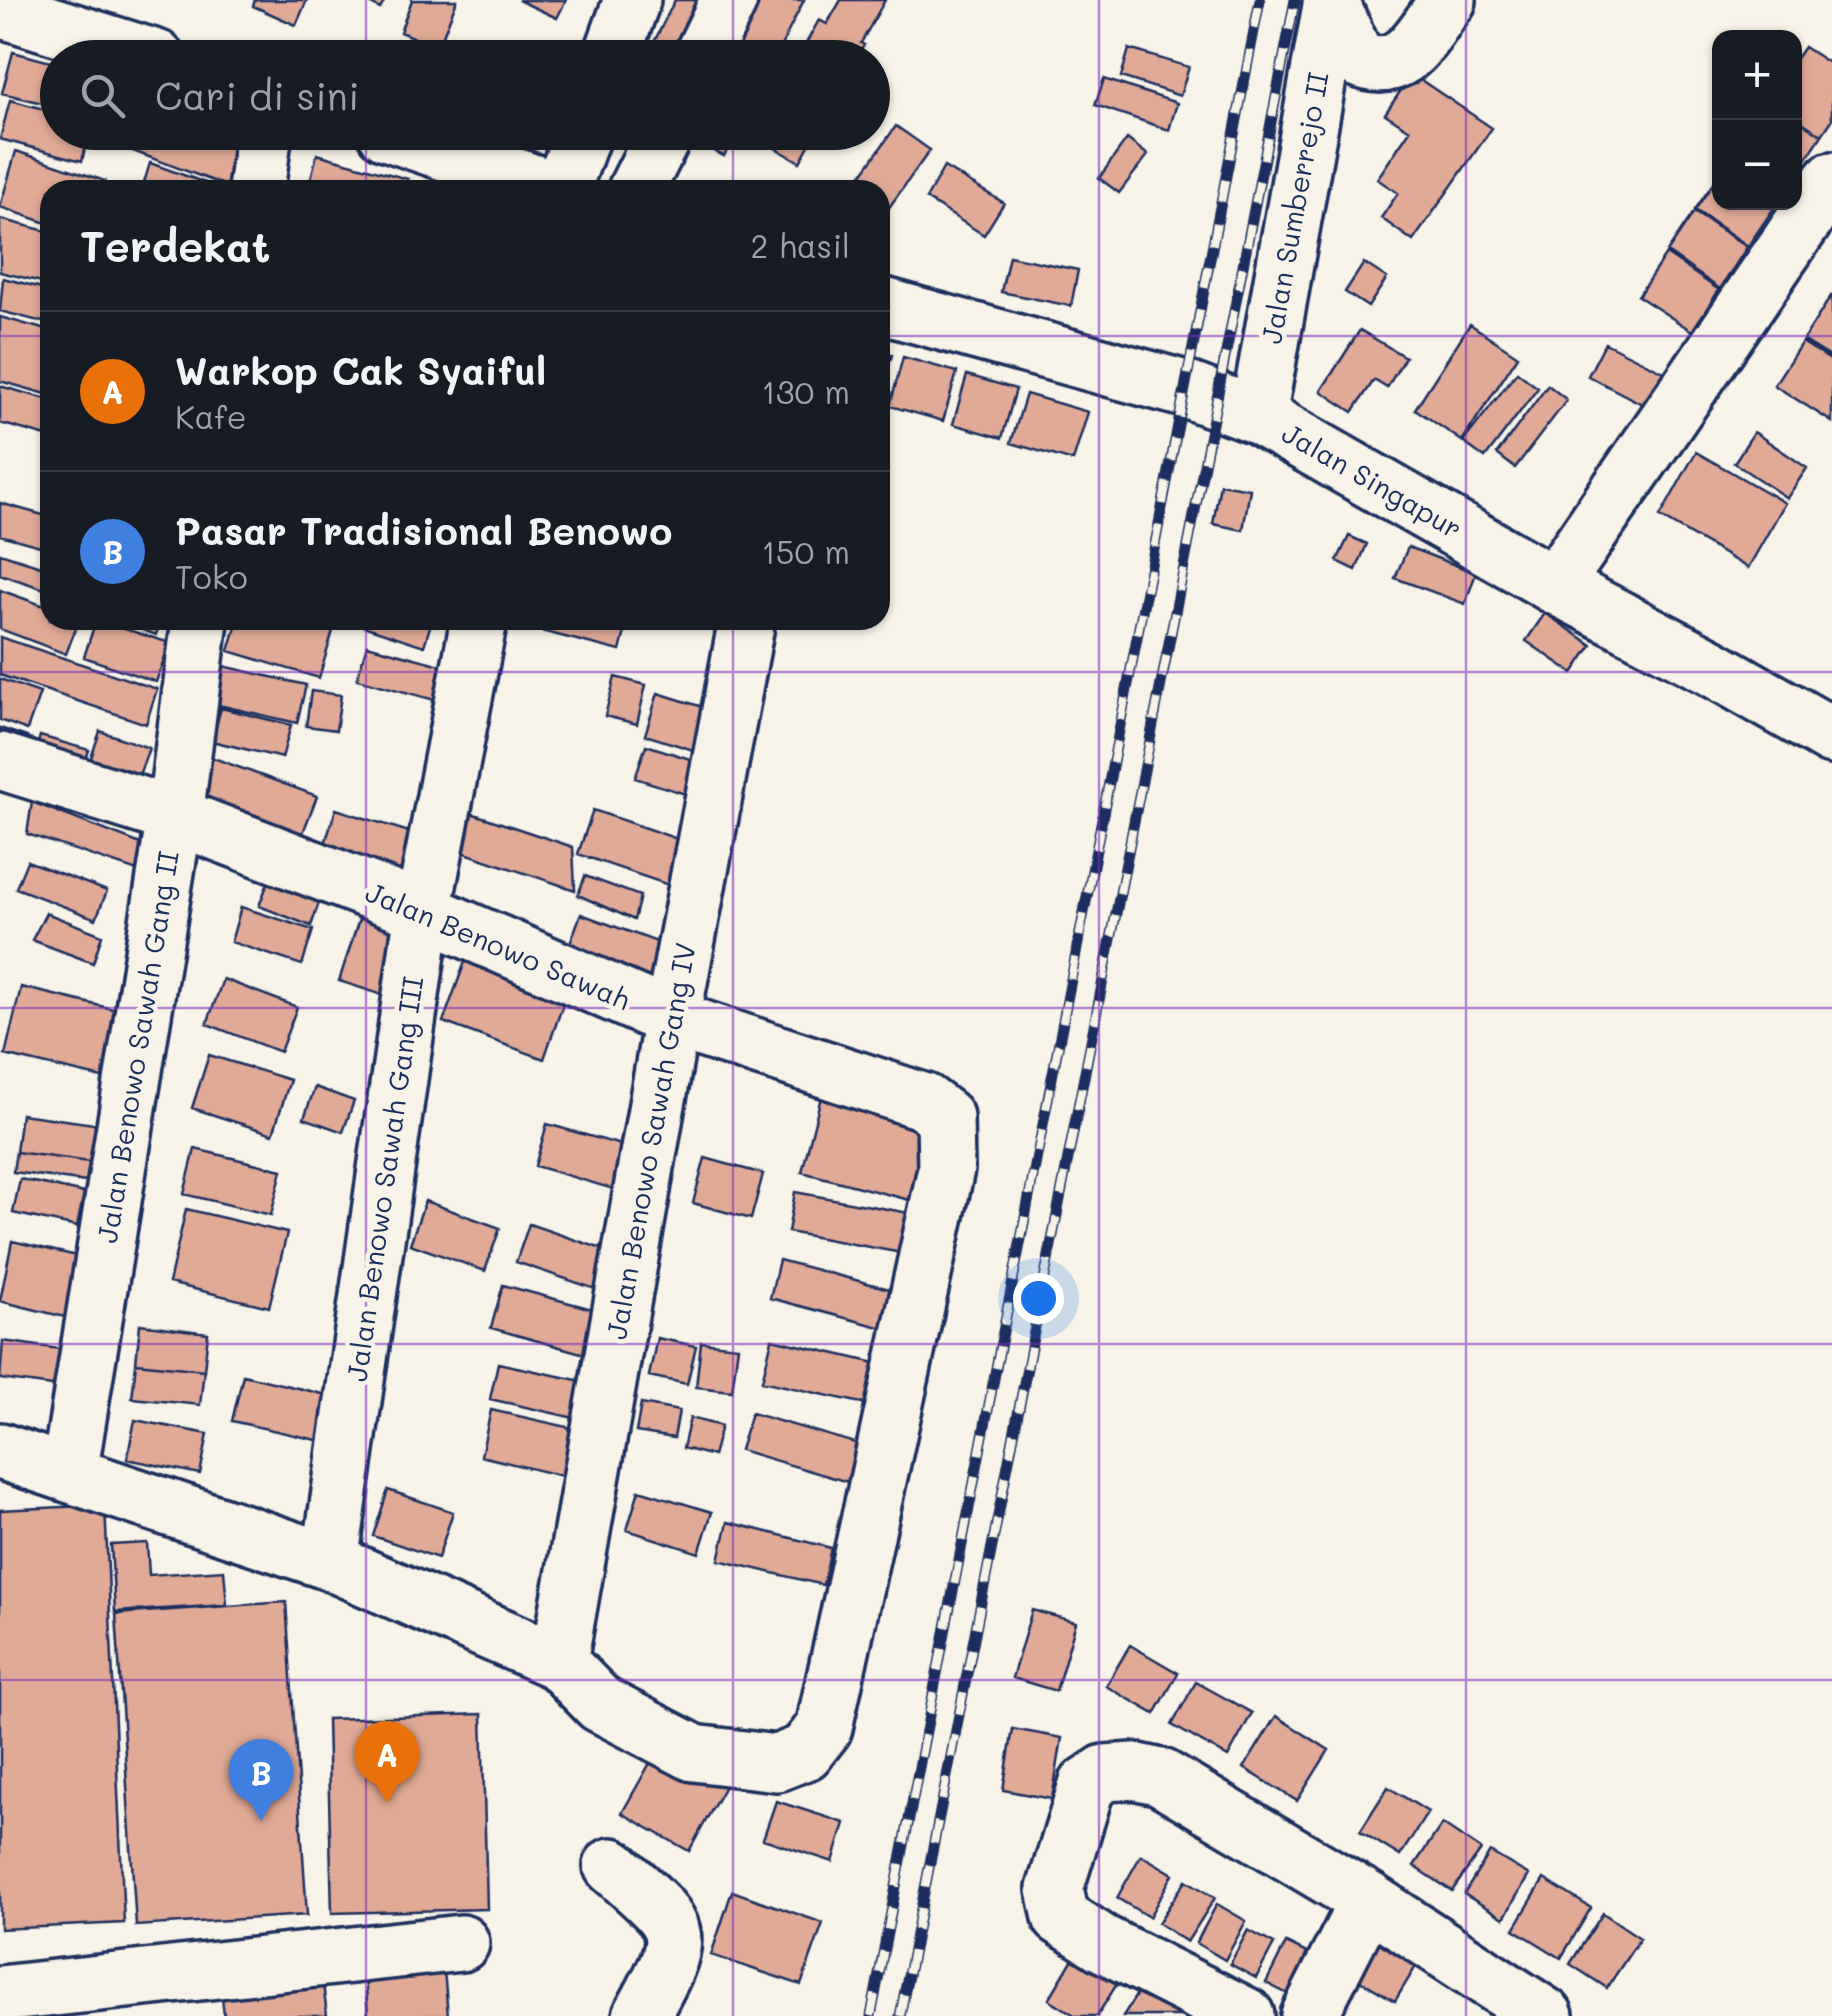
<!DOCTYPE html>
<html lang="id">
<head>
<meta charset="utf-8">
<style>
  :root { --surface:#171b24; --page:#20242c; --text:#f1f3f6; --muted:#9ea1a6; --line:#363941; --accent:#0b8043 }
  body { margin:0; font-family:Mali,sans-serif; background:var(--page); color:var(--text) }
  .controls { position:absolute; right:30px; top:30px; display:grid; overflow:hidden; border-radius:20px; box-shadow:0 2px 8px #0004 }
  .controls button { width:90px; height:90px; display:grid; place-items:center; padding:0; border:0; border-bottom:2px solid var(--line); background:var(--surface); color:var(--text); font:50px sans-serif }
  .you { position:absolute; left:1038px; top:1298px; width:35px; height:35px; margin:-25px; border:8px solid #fff; border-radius:50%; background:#1a73e8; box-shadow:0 0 0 15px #1a73e833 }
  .badge { display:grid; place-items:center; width:65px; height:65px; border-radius:50%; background:var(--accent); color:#fff; font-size:32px; font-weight:700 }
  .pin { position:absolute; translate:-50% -82px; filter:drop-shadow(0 2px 5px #0008) }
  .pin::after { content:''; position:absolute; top:52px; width:35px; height:30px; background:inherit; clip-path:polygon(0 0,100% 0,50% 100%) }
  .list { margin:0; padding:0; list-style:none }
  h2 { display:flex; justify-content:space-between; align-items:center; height:130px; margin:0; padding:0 40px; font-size:42px }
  h2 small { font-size:32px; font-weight:400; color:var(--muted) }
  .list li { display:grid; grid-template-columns:65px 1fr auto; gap:30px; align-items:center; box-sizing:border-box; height:160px; padding:0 40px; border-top:2px solid var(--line) }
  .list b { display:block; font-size:38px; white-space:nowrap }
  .list p { margin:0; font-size:32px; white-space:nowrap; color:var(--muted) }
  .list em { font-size:32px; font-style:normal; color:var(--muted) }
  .icon { flex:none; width:55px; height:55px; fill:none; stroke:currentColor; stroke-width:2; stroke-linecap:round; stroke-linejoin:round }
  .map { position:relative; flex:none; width:1832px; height:2016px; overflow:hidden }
  .search { position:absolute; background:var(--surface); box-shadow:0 2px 8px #0004; left:40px; top:40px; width:850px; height:110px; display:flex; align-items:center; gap:25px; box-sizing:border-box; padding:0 35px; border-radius:55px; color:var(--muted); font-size:38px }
  .panel { position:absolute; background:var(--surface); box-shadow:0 2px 8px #0004; left:40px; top:180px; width:850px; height:450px; border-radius:30px }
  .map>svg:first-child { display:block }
  .building { fill:#e1aa97; stroke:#1b2f5e; stroke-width:2.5 }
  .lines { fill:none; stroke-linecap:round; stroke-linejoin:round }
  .minor-casing { stroke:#1b2f5e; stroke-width:62 }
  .minor { stroke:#f7f3e8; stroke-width:55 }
  .rail-casing { stroke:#1b2f5e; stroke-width:11 }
  .rail { stroke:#f7f3e8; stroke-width:8; stroke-dasharray:22; stroke-linecap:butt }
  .grid { fill:none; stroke:#7b2cbf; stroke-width:2.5; stroke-opacity:0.55 }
  .labels { text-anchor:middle; stroke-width:9; stroke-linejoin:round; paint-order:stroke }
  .street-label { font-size:28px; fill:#1b2f5e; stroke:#f7f3e8 }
</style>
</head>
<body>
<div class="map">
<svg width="1832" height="2016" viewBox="0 0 1832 2016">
  <rect width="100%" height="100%" fill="#f7f3e8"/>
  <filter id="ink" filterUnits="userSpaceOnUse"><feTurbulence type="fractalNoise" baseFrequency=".01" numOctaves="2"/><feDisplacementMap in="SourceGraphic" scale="20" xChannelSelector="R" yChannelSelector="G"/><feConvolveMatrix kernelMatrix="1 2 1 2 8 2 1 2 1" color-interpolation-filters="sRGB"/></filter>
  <g filter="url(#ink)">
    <path class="building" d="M 255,0 L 307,0 L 296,25 L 253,6 Z
      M 364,0 L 385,0 L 380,9 Z
      M 412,0 L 457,0 L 438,48 L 400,32 Z
      M 518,0 L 566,0 L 557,18 Z
      M 675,0 L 708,0 L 694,58 L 646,58 Z
      M 756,0 L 804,0 L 775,58 L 727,58 Z
      M 841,0 L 885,0 L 861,43 L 864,45 L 857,58 L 798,58 L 819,20 L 827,24 Z
      M 1804,47 L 1832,65 L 1832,120 L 1822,135 L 1794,117 L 1794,61 Z
      M 1129,49 L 1189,67 L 1180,96 L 1121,77 Z
      M 13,52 L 58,64 L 58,107 L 2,93 Z
      M 1412,74 L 1492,128 L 1413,241 L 1381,218 L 1398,193 L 1377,179 L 1410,130 L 1385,114 Z
      M 1104,79 L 1177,103 L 1169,130 L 1095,105 Z
      M 10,100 L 58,113 L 58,132 L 89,132 L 82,161 L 0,139 Z
      M 1794,117 L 1822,135 L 1797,173 L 1794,171 Z
      M 896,126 L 930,150 L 888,209 L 880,203 L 880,190 L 862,190 L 855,184 Z
      M 118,132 L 239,132 L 232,188 L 114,144 Z
      M 689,132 L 736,132 L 724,156 L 687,138 Z
      M 756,132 L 816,132 L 800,162 L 754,136 Z
      M 1127,139 L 1148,155 L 1119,193 L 1099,178 Z
      M 16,151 L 105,181 L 102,190 L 50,190 L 50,224 L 0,207 Z
      M 317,154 L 408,179 L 405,190 L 308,190 Z
      M 150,163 L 225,190 L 153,190 L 143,186 Z
      M 944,167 L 1004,203 L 984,235 L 926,199 Z
      M 1720,173 L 1720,202 L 1776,205 L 1748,246 L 1695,210 Z
      M 1694,212 L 1747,247 L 1720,289 L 1667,252 Z
      M 0,219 L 50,232 L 50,284 L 0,272 Z
      M 1666,254 L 1719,290 L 1692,331 L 1638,296 Z
      M 1009,256 L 1078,270 L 1071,306 L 1001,292 Z
      M 1364,263 L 1387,278 L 1368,307 L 1345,292 Z
      M 3,278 L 50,290 L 50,324 L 0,311 Z
      M 1831,296 L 1832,297 L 1832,358 L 1803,340 Z
      M 0,317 L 50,331 L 50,395 L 0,381 Z
      M 1470,324 L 1518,356 L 1462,441 L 1415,409 Z
      M 1360,330 L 1405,357 L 1387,388 L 1374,380 L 1353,412 L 1321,391 Z
      M 1802,342 L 1832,361 L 1832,422 L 1774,385 Z
      M 1605,343 L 1666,373 L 1648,407 L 1588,376 Z
      M 880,352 L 892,355 L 880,396 Z
      M 903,357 L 957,372 L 943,421 L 890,406 Z
      M 1517,372 L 1538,388 L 1485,458 L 1463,442 Z
      M 967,375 L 1016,389 L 1002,438 L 953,424 Z
      M 1548,385 L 1567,400 L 1515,468 L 1497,454 Z
      M 0,386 L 50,400 L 50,437 L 0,423 Z
      M 1026,394 L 1088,412 L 1073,461 L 1011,443 Z
      M 1754,432 L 1807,468 L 1787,498 L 1734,463 Z
      M 1696,452 L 1785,503 L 1748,568 L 1660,517 Z
      M 1220,484 L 1250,489 L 1243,530 L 1213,524 Z
      M 0,503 L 50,517 L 47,548 L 0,535 Z
      M 1349,536 L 1367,544 L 1356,570 L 1337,561 Z
      M 1408,547 L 1476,573 L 1465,604 L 1395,578 Z
      M 0,553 L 50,569 L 50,591 L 0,574 Z
      M 0,590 L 50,608 L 50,620 L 79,620 L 66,654 L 0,629 Z
      M 1545,613 L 1592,645 L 1573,673 L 1526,641 Z
      M 96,620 L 170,643 L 156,682 L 84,657 Z
      M 115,620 L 161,620 L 156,635 Z
      M 238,620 L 322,620 L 335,624 L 319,678 L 229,651 Z
      M 365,620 L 432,620 L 424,646 L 363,626 Z
      M 498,620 L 628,620 L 620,651 Z
      M 0,637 L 157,689 L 146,724 L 0,675 Z
      M 367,645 L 452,668 L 442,702 L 357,679 Z
      M 223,666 L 306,685 L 297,723 L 214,704 Z
      M 615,677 L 646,685 L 637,724 L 605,716 Z
      M 0,679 L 40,693 L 27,730 L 0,720 Z
      M 311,691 L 341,695 L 336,730 L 306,726 Z
      M 658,693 L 719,712 L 706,754 L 645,735 Z
      M 221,708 L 291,725 L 282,758 L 212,741 Z
      M 0,728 L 27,737 L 20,760 L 0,754 Z
      M 100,731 L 149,748 L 138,778 L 90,761 Z
      M 40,736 L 89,750 L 81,775 L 33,761 Z
      M 646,745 L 712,766 L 701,799 L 635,778 Z
      M 208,756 L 317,796 L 301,838 L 193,798 Z
      M 32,802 L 159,851 L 152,876 L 27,834 Z
      M 336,809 L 425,837 L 410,884 L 321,856 Z
      M 462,810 L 573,847 L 575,890 L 456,850 Z
      M 593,810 L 701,847 L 686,891 L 578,854 Z
      M 27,861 L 107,891 L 96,919 L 16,888 Z
      M 585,876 L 640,896 L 634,920 L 578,895 Z
      M 270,877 L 321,897 L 311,926 L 259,906 Z
      M 241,907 L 313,930 L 302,965 L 231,942 Z
      M 363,907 L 412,924 L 389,997 L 339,981 Z
      M 46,913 L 102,935 L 93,963 L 32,940 Z
      M 581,914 L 684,952 L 671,986 L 568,948 Z
      M 470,948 L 570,984 L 544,1059 L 443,1022 Z
      M 223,979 L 297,1007 L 280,1052 L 207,1024 Z
      M 21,987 L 117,1010 L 102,1078 L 5,1055 Z
      M 209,1055 L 290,1080 L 273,1134 L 192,1108 Z
      M 315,1087 L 354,1101 L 343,1132 L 304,1118 Z
      M 822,1093 L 938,1123 L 917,1202 L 802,1172 Z
      M 21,1114 L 109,1126 L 104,1164 L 16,1152 Z
      M 547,1124 L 639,1150 L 627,1193 L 535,1166 Z
      M 195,1149 L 282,1170 L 271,1215 L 184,1194 Z
      M 16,1152 L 104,1164 L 101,1184 L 13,1172 Z
      M 705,1158 L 763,1174 L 751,1219 L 693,1203 Z
      M 20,1179 L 84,1193 L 77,1227 L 13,1213 Z
      M 795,1192 L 925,1216 L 918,1256 L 788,1232 Z
      M 425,1201 L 500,1228 L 485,1271 L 410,1244 Z
      M 186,1209 L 287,1233 L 269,1307 L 169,1283 Z
      M 529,1224 L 614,1253 L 601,1291 L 516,1262 Z
      M 12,1241 L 90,1259 L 77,1320 L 0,1301 Z
      M 779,1260 L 901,1292 L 891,1330 L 770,1298 Z
      M 503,1285 L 603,1312 L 592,1356 L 491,1328 Z
      M 140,1324 L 208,1333 L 204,1370 L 136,1363 Z
      M 657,1338 L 696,1346 L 687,1384 L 649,1376 Z
      M 772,1339 L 884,1365 L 875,1406 L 762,1381 Z
      M 3,1341 L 81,1352 L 75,1389 L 0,1379 Z
      M 701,1342 L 738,1346 L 732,1391 L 696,1387 Z
      M 136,1363 L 204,1370 L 200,1405 L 132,1398 Z
      M 498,1363 L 591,1383 L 583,1420 L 490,1399 Z
      M 243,1375 L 331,1396 L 321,1441 L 232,1421 Z
      M 641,1404 L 679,1411 L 674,1438 L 636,1432 Z
      M 491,1410 L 585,1431 L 574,1479 L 481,1456 Z
      M 751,1413 L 862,1445 L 851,1483 L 740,1450 Z
      M 690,1418 L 721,1426 L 713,1456 L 683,1448 Z
      M 135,1420 L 208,1434 L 200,1474 L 127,1459 Z
      M 388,1490 L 453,1512 L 438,1558 L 373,1536 Z
      M 639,1490 L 712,1512 L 699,1553 L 627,1530 Z
      M 105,1505 L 124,1923 L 0,1929 L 0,1510 Z
      M 728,1522 L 831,1548 L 823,1585 L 719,1560 Z
      M 147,1543 L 149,1575 L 224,1570 L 227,1605 L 115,1612 L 111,1545 Z
      M 286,1602 L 307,1915 L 136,1926 L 116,1614 Z
      M 1032,1610 L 1076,1622 L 1056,1691 L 1012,1678 Z
      M 1130,1645 L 1178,1673 L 1155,1714 L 1106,1686 Z
      M 1196,1682 L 1252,1713 L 1228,1757 L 1172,1725 Z
      M 482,1714 L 487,1909 L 332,1913 L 327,1719 Z
      M 1276,1716 L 1329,1750 L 1297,1801 L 1244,1768 Z
      M 1013,1729 L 1062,1738 L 1052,1799 L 1003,1790 Z
      M 659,1747 L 726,1784 L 689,1851 L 622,1813 Z
      M 1388,1787 L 1428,1812 L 1400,1856 L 1360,1831 Z
      M 776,1801 L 845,1823 L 833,1862 L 763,1839 Z
      M 1442,1824 L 1481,1850 L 1452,1891 L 1414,1866 Z
      M 1490,1852 L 1529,1875 L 1504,1918 L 1464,1894 Z
      M 1141,1855 L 1173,1874 L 1149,1917 L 1117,1898 Z
      M 1544,1879 L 1591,1908 L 1561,1958 L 1514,1929 Z
      M 1186,1880 L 1215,1898 L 1187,1942 L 1158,1923 Z
      M 732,1891 L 823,1923 L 801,1985 L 711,1955 Z
      M 1217,1904 L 1246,1921 L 1225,1960 L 1196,1943 Z
      M 1603,1913 L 1640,1938 L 1607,1988 L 1570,1964 Z
      M 1381,1928 L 1424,1953 L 1395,2001 L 1353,1976 Z
      M 1248,1930 L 1274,1944 L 1256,1978 L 1230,1964 Z
      M 1286,1943 L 1307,1953 L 1288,1994 L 1266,1983 Z
      M 1074,1957 L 1117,1984 L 1097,2016 L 1076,2016 L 1049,1999 Z
      M 444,1969 L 448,2016 L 368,2016 L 365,1975 Z
      M 322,1975 L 327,2016 L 224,2016 L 221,1988 Z
      M 1140,1989 L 1182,2014 L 1181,2016 L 1123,2016 Z"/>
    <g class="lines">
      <g class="minor-casing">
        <path id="minor" d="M 1331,3 L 1356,58 C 1405,80 1422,34 1448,0
          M 0,9 L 156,58
          M 611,58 L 632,0
          M 701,58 L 729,0
          M 386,132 L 555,190
          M 256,190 L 264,132
          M 562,190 L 583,132
          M 636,190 L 665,132
          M 880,305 L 1185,389 L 1258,416 L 1554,585 L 1711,667 L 1832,736
          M 1258,416 L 1332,0
          M 1554,585 L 1832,180
          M 0,761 L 175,816 L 423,911 L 672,1019 L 925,1102 L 945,1117 L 946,1169 L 824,1728 L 805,1752 L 777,1763 L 694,1753 L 600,1704 L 559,1662 L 330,1562 L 0,1451
          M 69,1474 L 175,816 L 200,620
          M 330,1562 L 423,911 L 479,620
          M 559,1662 L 672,1019 L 747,620
          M 612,1866 C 684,1930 690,1928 641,2016
          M 0,1994 L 461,1943
          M 1246,2016 L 1102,1943 L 1061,1917 L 1055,1889 L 1087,1785 L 1105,1773 L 1134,1771 L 1161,1777 L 1368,1900 L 1545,2016
          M 1309,2016 L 1368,1900"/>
      </g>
      <use href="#minor" class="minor"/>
      <g class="rail-casing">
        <path id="rail" d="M 871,2016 L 1260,0
          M 900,2016 L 1295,0"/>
      </g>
      <use href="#rail" class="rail"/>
    </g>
  </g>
  <path class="grid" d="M 366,0 L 366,58M 733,0 L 733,58M 1099,0 L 1099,2016M 1466,0 L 1466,2016M 366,132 L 366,190M 733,132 L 733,190M 0,336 L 50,336M 880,336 L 1832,336M 366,620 L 366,2016M 733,620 L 733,2016M 0,672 L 1832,672M 0,1008 L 1832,1008M 0,1344 L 1832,1344M 0,1680 L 1832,1680"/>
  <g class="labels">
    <g class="street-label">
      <text transform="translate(1295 208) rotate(-80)" y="10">Jalan Sumberrejo II</text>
      <text transform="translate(1372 481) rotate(30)" y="10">Jalan Singapur</text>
      <text transform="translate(498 946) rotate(23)" y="10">Jalan Benowo Sawah</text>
      <text transform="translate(138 1047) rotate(-81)" y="10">Jalan Benowo Sawah Gang II</text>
      <text transform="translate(651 1141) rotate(-80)" y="10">Jalan Benowo Sawah Gang IV</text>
      <text transform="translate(385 1179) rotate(-82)" y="10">Jalan Benowo Sawah Gang III</text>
    </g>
  </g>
</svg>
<div class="controls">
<button>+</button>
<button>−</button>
</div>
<div class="you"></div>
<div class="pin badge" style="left:387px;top:1803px;background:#e8710a">A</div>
<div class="pin badge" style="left:261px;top:1821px;background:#3f7fe0">B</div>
<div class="search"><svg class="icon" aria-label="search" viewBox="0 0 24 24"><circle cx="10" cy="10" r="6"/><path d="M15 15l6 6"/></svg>Cari di sini</div>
<section class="panel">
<h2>Terdekat<small>2 hasil</small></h2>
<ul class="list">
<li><span class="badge" style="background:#e8710a">A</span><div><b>Warkop Cak Syaiful</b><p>Kafe</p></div><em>130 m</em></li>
<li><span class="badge" style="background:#3f7fe0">B</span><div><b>Pasar Tradisional Benowo</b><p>Toko</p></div><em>150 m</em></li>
</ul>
</section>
</div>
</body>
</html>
